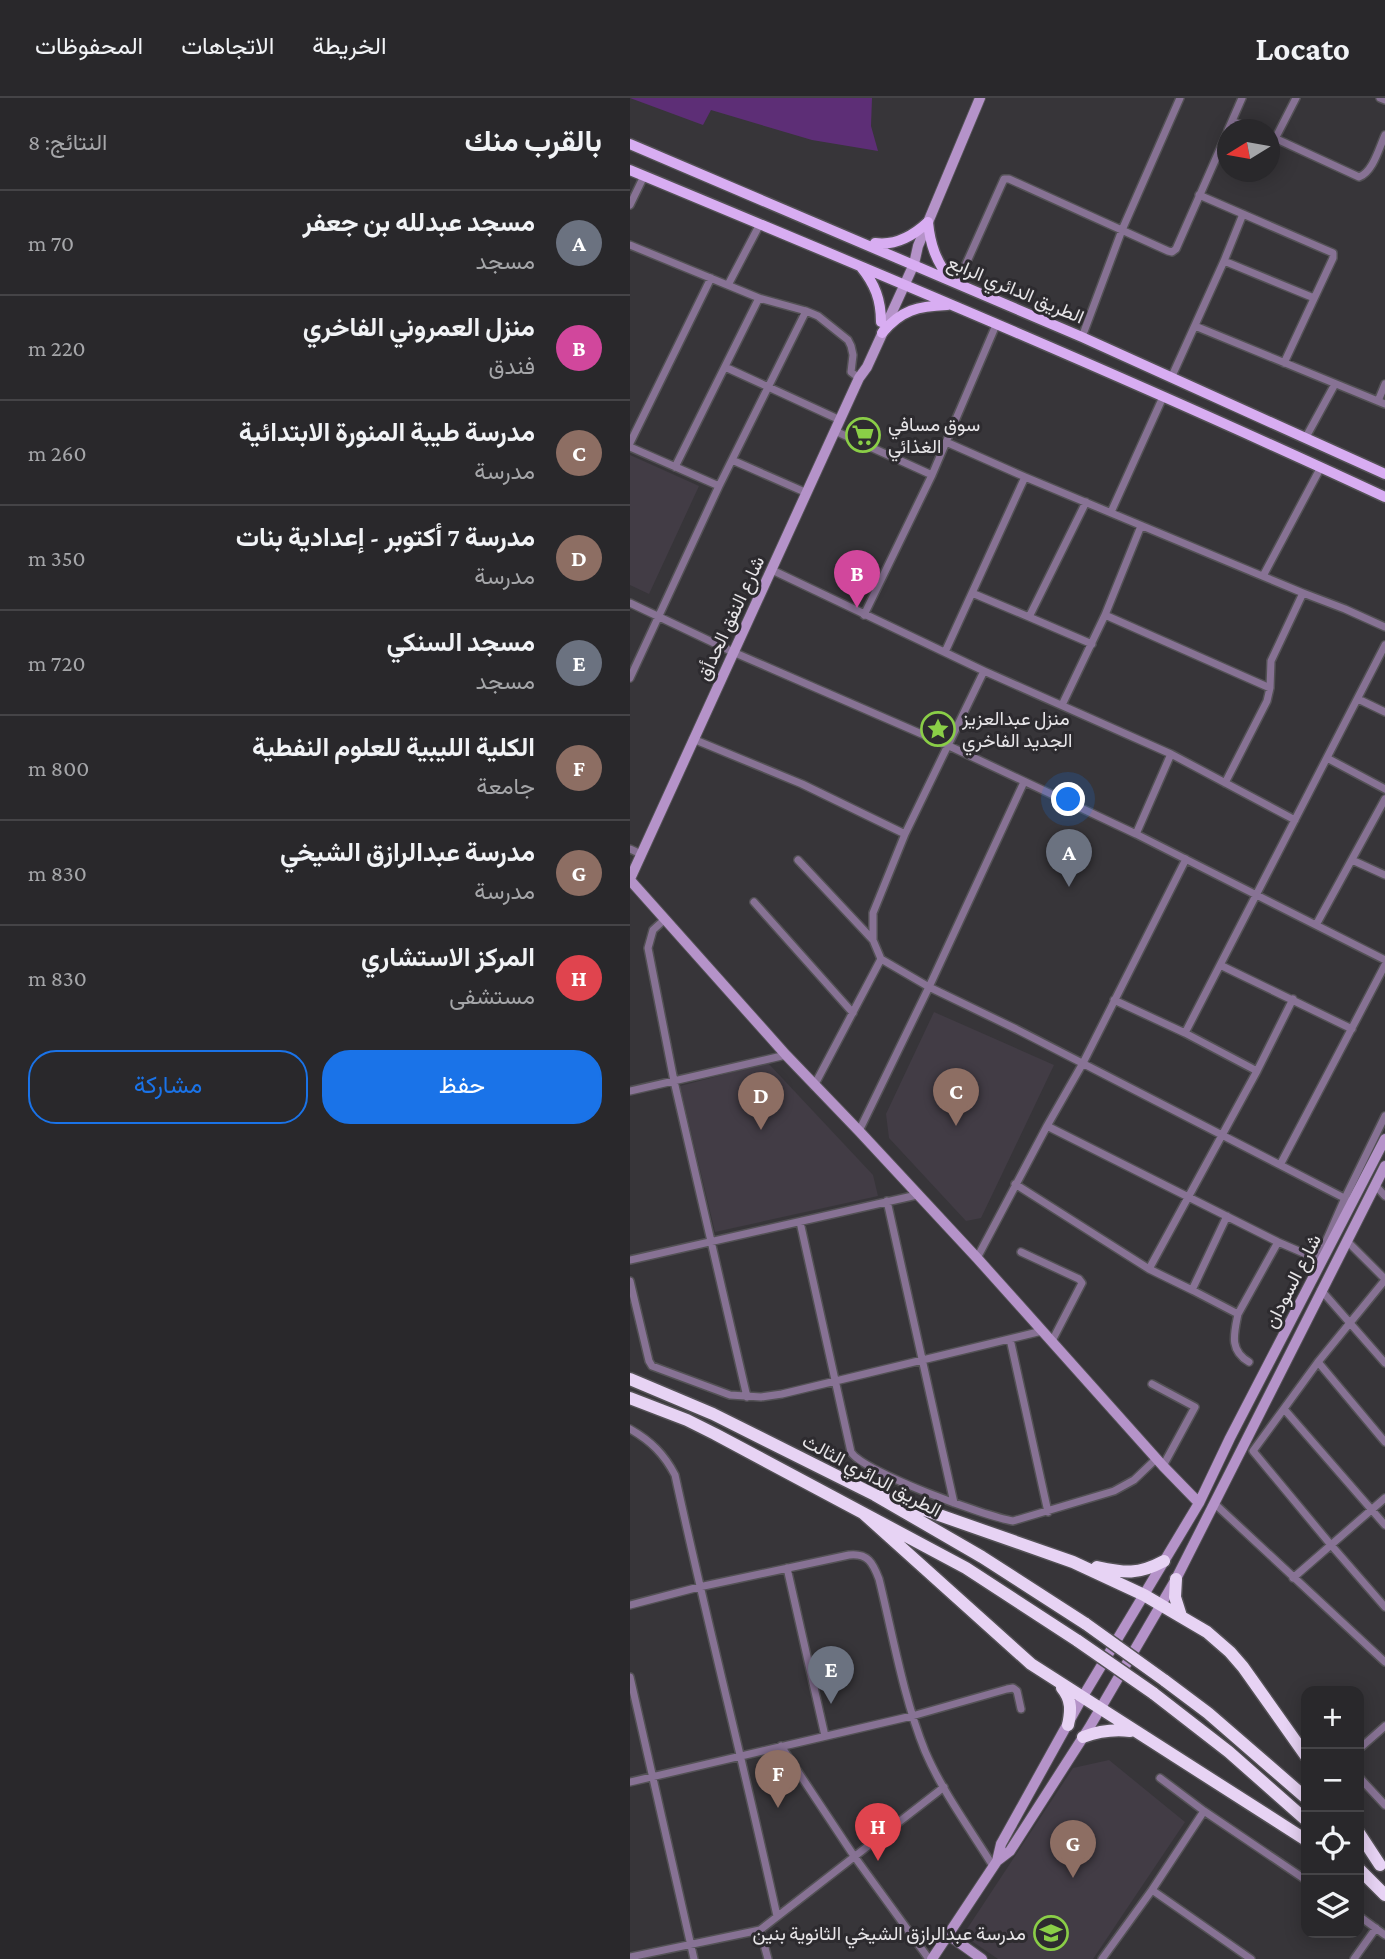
<!DOCTYPE html>
<html lang="ar">
<head>
<meta charset="utf-8">
<style>
  :root { --surface:#29282b; --page:#353437; --text:#f1f3f6; --muted:#a5a6a9; --line:#454447; --accent:#1a73e8 }
  body { margin:0; font-family:"Crimson Pro",Vazirmatn,serif; background:var(--page); color:var(--text); direction:rtl }
  .controls { position:absolute; right:21px; bottom:21px; display:grid; overflow:hidden; border-radius:14px; box-shadow:0 4px 18px #0003 }
  .controls button { width:63px; height:63px; display:grid; place-items:center; padding:0; border:0; border-bottom:2px solid var(--line); background:var(--surface); color:var(--text); font:35px sans-serif }
  .compass { position:absolute; left:587px; top:21px; width:63px; height:63px; border-radius:50%; background:var(--surface); box-shadow:0 4px 18px #0003; rotate:259deg }
  .you { position:absolute; left:439px; top:702px; width:24px; height:24px; margin:-18px; border:5px solid #fff; border-radius:50%; background:#1a73e8; box-shadow:0 0 0 10px #1a73e833 }
  .badge { display:grid; place-items:center; width:46px; height:46px; border-radius:50%; background:var(--accent); color:#fff; font-size:23px; font-weight:700 }
  .pin { position:absolute; translate:-50% -58px; filter:drop-shadow(0 2px 4px #0008) }
  .pin::after { content:''; position:absolute; top:37px; width:24px; height:21px; background:inherit; clip-path:polygon(0 0,100% 0,50% 100%) }
  .list { margin:0; padding:0; list-style:none }
  h2 { display:flex; justify-content:space-between; align-items:center; height:91px; margin:0; padding:0 28px; font-size:30px }
  h2 small { font-size:23px; font-weight:400; color:var(--muted) }
  .list li { display:grid; grid-template-columns:46px 1fr auto; gap:21px; align-items:center; box-sizing:border-box; height:105px; padding:0 28px; border-top:2px solid var(--line) }
  .list b { display:block; font-size:26px; white-space:nowrap }
  .list p { margin:0; font-size:23px; white-space:nowrap; color:var(--muted) }
  .list em { font-size:23px; font-style:normal; color:var(--muted) }
  .actions { display:flex; gap:14px; padding:21px 28px }
  .actions a { flex:1; padding:16px 0; border:2px solid var(--accent); border-radius:28px; text-align:center; font-size:24px; color:var(--accent) }
  .actions .main { background:var(--accent); color:#fff }
  .icon { flex:none; width:38px; height:38px; fill:none; stroke:currentColor; stroke-width:2; stroke-linecap:round; stroke-linejoin:round }
  .map { position:relative; flex:none; width:755px; height:1861px; overflow:hidden; direction:ltr }
  header { display:flex; align-items:center; gap:42px; box-sizing:border-box; height:98px; padding:0 35px; background:var(--surface); border-bottom:2px solid var(--line) }
  header strong { font-size:33px }
  nav { display:flex; gap:38px; margin-inline-start:auto; font-size:24px }
  main { display:flex }
  aside { flex:1; background:var(--surface) }
  .map>svg:first-child { display:block }
  .built { fill:#423c45 }
  .pitch { fill:#5d2e76 }
  .lines { fill:none; stroke-linecap:round; stroke-linejoin:round }
  .street-casing { stroke:#535155; stroke-width:10 }
  .secondary-casing { stroke:#535155; stroke-width:12 }
  .primary-casing { stroke:#535155; stroke-width:13 }
  .highway-casing { stroke:#535155; stroke-width:15 }
  .street { stroke:#877294; stroke-width:7 }
  .secondary { stroke:#b593c9; stroke-width:10 }
  .primary { stroke:#d8adf2; stroke-width:10 }
  .highway { stroke:#e7d3f4; stroke-width:12 }
  .highway-bridge-casing { stroke:#535155; stroke-width:15; stroke-linecap:butt }
  .highway-bridge { stroke:#e7d3f4; stroke-width:12 }
  .labels { text-anchor:middle; stroke-width:6; stroke-linejoin:round; paint-order:stroke }
  .street-label { font-size:19px; fill:#e7e5e8; stroke:#2d2b2f }
  .poi-label { font-size:19px; fill:#e7e5e8; stroke:#2d2b2f; text-anchor:start }
</style>
</head>
<body>
<header>
<strong>Locato</strong>
<nav><a>الخريطة</a><a>الاتجاهات</a><a>المحفوظات</a></nav>
</header>
<main>
<div class="map">
<svg width="755" height="1861" viewBox="0 0 755 1861">
  <rect width="100%" height="100%" fill="#373539"/>
  <path class="built" d="M 0,357 L 69,388 L 19,496 L 0,487 Z
    M 304,914 L 424,967 L 351,1120 L 336,1123 L 259,1040 L 256,1016 Z
    M 138,965 L 243,1077 L 248,1098 L 85,1134 L 50,988 Z
    M 479,1662 L 555,1724 L 463,1861 L 368,1861 L 333,1837 L 443,1670 Z"/>
  <path class="pitch" d="M 0,0 L 242,0 L 241,28 L 248,53 L 182,42 L 81,12 L 73,27 Z"/>
  <g class="lines">
    <g class="street-casing">
      <path id="street" d="M 750,0 L 755,2
        M 602,23 L 623,32
        M 598,32 L 612,0
        M 640,38 L 729,79 C 743,74 749,50 755,37
        M 645,41 L 666,0
        M 569,97 L 703,155 L 703,160 L 654,265
        M 0,107 L 14,78
        M 0,147 L 129,200 L 176,213 L 188,218 L 218,242 L 221,248 L 223,257 L 221,274 L 229,280
        M 594,163 L 684,200
        M 327,186 L 374,81 L 379,81 L 538,153 L 542,154 L 546,151 L 598,33
        M 98,187 L 130,126
        M 565,228 L 755,306
        M 452,239 L 492,132 L 550,0
        M 95,269 L 210,322
        M 542,278 L 594,163 L 613,116
        M 748,303 L 755,286
        M 205,333 L 302,377
        M 676,339 L 705,286
        M 316,344 L 395,379 L 673,495 L 715,511 L 755,529
        M 0,345 L 81,180
        M 0,349 L 89,388
        M 102,362 L 177,395
        M 45,369 L 129,200
        M 481,414 L 533,299
        M 142,472 L 354,573 L 541,656 L 665,722
        M 633,478 L 691,369
        M 342,495 L 399,519 L 456,404
        M 0,505 L 103,554 L 317,647 L 506,736 L 755,862
        M 234,517 L 302,377 L 366,227
        M 475,517 L 640,590
        M 399,519 L 462,546
        M 315,554 L 395,379
        M 0,580 L 89,388 L 176,213
        M 728,601 L 755,614
        M 432,607 L 475,517 L 511,428
        M 63,641 L 172,686 L 275,736
        M 697,660 L 755,691
        M 595,685 L 637,603 L 640,590 L 641,563 L 673,495
        M 506,736 L 541,656
        M 0,751 L 11,756
        M 168,762 L 243,842 L 251,861 L 299,889 L 386,931 L 722,1104
        M 722,762 L 755,777
        M 124,804 L 223,915
        M 35,821 L 23,832 L 18,850 L 44,983 L 117,1299
        M 686,827 L 755,701
        M 243,842 L 243,815 L 275,736 L 354,573
        M 590,867 L 722,931
        M 484,902 L 555,935 L 627,973
        M 555,935 L 755,547
        M 184,988 L 251,861
        M 0,993 L 156,957
        M 417,1028 L 648,1144 L 685,1160 L 690,1157 L 715,1100 L 755,1018
        M 229,1033 L 299,889 L 394,684
        M 650,1067 L 755,867
        M 385,1086 L 519,1171 L 562,1192
        M 745,1087 L 755,1098
        M 257,1103 L 324,1405
        M 597,1118 L 562,1192 L 608,1216 L 648,1144
        M 170,1124 L 221,1354 C 233,1374 357,1419 383,1423 L 484,1393 L 504,1382 L 526,1361
        M 717,1143 L 755,1181
        M 391,1154 L 449,1181 L 452,1185 L 422,1243
        M 347,1160 L 417,1028 L 453,965 L 556,761
        M 0,1162 L 287,1097
        M 519,1171 L 627,973 L 663,901
        M 755,1182 L 688,1264 L 623,1353 L 701,1447 L 755,1509
        M 0,1183 L 19,1263 L 22,1268 L 100,1297 L 131,1299 L 152,1296 L 412,1233
        M 691,1192 L 755,1265
        M 608,1216 C 604,1236 599,1252 619,1264
        M 380,1241 L 418,1414
        M 688,1264 L 755,1344
        M 522,1286 L 565,1309 L 533,1368
        M 654,1311 L 755,1427
        M 0,1331 C 21,1343 34,1356 45,1377 C 77,1525 115,1671 147,1818
        M 585,1406 L 755,1564
        M 157,1470 L 195,1638
        M 663,1480 L 755,1400
        M 0,1507 L 69,1489 L 219,1457 C 238,1455 243,1465 249,1481 C 263,1538 273,1598 295,1653 C 312,1693 340,1731 363,1768
        M 0,1579 L 64,1861
        M 151,1648 L 224,1758 L 299,1861
        M 729,1651 L 755,1628
        M 729,1679 L 755,1707
        M 530,1680 L 574,1713 L 676,1782
        M 0,1684 L 282,1618 L 377,1591 L 383,1590 L 387,1593 L 391,1611
        M 522,1792 L 621,1861
        M 729,1818 L 755,1837
        M 130,1832 L 138,1861
        M 0,1859 L 130,1832 L 314,1689
        M 472,1861 L 522,1792 L 574,1713
        M 724,1861 L 746,1830"/>
    </g>
    <g class="secondary-casing">
      <path id="secondary" d="M 0,781 L 229,280 L 237,269 L 284,166 L 288,148 L 350,0
        M 0,782 L 156,957 L 229,1033 L 347,1160 L 533,1368 L 569,1405
        M 367,1763 L 371,1746 L 452,1600 L 569,1405 L 600,1340 L 755,1041
        M 317,1836 L 352,1861
        M 302,1861 L 367,1763 L 380,1753 L 459,1630 L 546,1481 L 755,1068"/>
    </g>
    <g class="primary-casing">
      <path id="primary" d="M 0,46 L 452,239 L 755,376
        M 0,72 C 253,177 506,283 755,399
        M 298,124 C 300,146 306,164 321,182
        M 245,145 C 266,148 283,138 298,124
        M 231,169 C 245,186 251,202 251,224
        M 252,235 C 271,212 288,208 317,207"/>
    </g>
    <g class="highway-casing">
      <path id="highway" d="M 0,1281 L 83,1316 L 245,1397 L 352,1459 L 456,1526
        M 0,1300 L 57,1322 L 85,1336 L 336,1470 L 448,1543
        M 245,1397 L 272,1404 L 443,1464 L 514,1497 L 577,1534 L 600,1554 L 613,1569 L 676,1658
        M 233,1415 L 401,1566 L 676,1742
        M 467,1469 C 495,1475 508,1477 534,1463
        M 546,1481 L 545,1499 L 551,1518
        M 534,1582 L 578,1615 L 676,1700
        M 432,1590 C 442,1602 441,1613 438,1627
        M 523,1595 L 599,1654 L 676,1722
        M 453,1639 C 469,1633 483,1631 500,1633
        M 729,1735 L 750,1767
        M 729,1771 L 755,1797"/>
    </g>
    <use href="#street" class="street"/>
    <use href="#secondary" class="secondary"/>
    <use href="#primary" class="primary"/>
    <use href="#highway" class="highway"/>
    <g class="highway-bridge-casing">
      <path id="highway-bridge" d="M 456,1526 L 534,1582
        M 448,1543 L 523,1595"/>
    </g>
    <use href="#highway-bridge" class="highway-bridge"/>
  </g>
  <defs>
    <g id="supermarket-ring" transform="scale(1.75)"><circle r="9.5" fill="#2d2b2f" stroke="#8ace47" stroke-width="1.5"/><path d="M-6-5.5h2.5l.6 2H6L4.5 2H-2.5L-4.4-4H-6ZM-1.5 3.2a1.3 1.3 0 1 0 .1 0ZM3 3.2a1.3 1.3 0 1 0 .1 0Z" fill="#8ace47"/></g>
    <g id="sight-ring" transform="scale(1.75)"><circle r="9.5" fill="#2d2b2f" stroke="#8ace47" stroke-width="1.5"/><path d="M0-6L1.8-2.2L6-1.7L2.9 1.2L3.7 5.4L0 3.3L-3.7 5.4L-2.9 1.2L-6-1.7L-1.8-2.2Z" fill="#8ace47"/></g>
    <g id="school-ring" transform="scale(1.75)"><circle r="9.5" fill="#2d2b2f" stroke="#8ace47" stroke-width="1.5"/><path d="M0-5L7-2L0 1L-7-2ZM-4 1L0 2.5L4 1V4Q0 6-4 4Z" fill="#8ace47"/></g>
  </defs>
  <g fill-rule="evenodd">
    <use href="#supermarket-ring" x="233" y="337"/>
    <use href="#sight-ring" x="308" y="631"/>
    <use href="#school-ring" x="421" y="1835"/>
  </g>
  <g class="labels">
    <g class="street-label">
      <text transform="translate(386 191) rotate(23)" y="7">الطريق الدائري الرابع</text>
      <text transform="translate(100 520) rotate(-65)" y="7">شارع النفق الحدأق</text>
      <text transform="translate(662 1183) rotate(-63)" y="7">شارع السودان</text>
      <text transform="translate(242 1377) rotate(28)" y="7">الطريق الدائري الثالث</text>
    </g>
    <g class="poi-label">
      <text x="258" y="333">سوق مسافي<tspan x="258" dy="22">الغذائي</tspan></text>
      <text x="332" y="627">منزل عبدالعزيز<tspan x="332" dy="22">الجديد الفاخري</tspan></text>
      <text x="396" y="1842" text-anchor="end">مدرسة عبدالرازق الشيخي الثانوية بنين</text>
    </g>
  </g>
</svg>
<div class="controls">
<button>+</button>
<button>−</button>
<button><svg class="icon" aria-label="locate" viewBox="0 0 24 24"><circle cx="12" cy="12" r="6"/><path d="M12 2v4M12 18v4M2 12h4M18 12h4"/></svg></button>
<button><svg class="icon" aria-label="layers" viewBox="0 0 24 24"><path d="M12 4l9 5-9 5-9-5zM3 14l9 5 9-5"/></svg></button>
</div>
<svg class="compass" viewBox="-18 -18 36 36"><path d="M0-13l5 13h-10z" fill="#e53935"/><path d="M0 13l5-13h-10z" fill="#a5a6a9"/></svg>
<div class="you"></div>
<div class="pin badge" style="left:439px;top:789px;background:#6b7280">A</div>
<div class="pin badge" style="left:227px;top:510px;background:#d1479c">B</div>
<div class="pin badge" style="left:326px;top:1028px;background:#8d6e63">C</div>
<div class="pin badge" style="left:131px;top:1032px;background:#8d6e63">D</div>
<div class="pin badge" style="left:201px;top:1606px;background:#6b7280">E</div>
<div class="pin badge" style="left:148px;top:1710px;background:#8d6e63">F</div>
<div class="pin badge" style="left:443px;top:1780px;background:#8d6e63">G</div>
<div class="pin badge" style="left:248px;top:1763px;background:#e0444e">H</div>
</div>
<aside>
<h2>بالقرب منك<small>النتائج: 8</small></h2>
<ul class="list">
<li><span class="badge" style="background:#6b7280">A</span><div><b>مسجد عبدلله بن جعفر</b><p>مسجد</p></div><em>70 m</em></li>
<li><span class="badge" style="background:#d1479c">B</span><div><b>منزل العمروني الفاخري</b><p>فندق</p></div><em>220 m</em></li>
<li><span class="badge" style="background:#8d6e63">C</span><div><b>مدرسة طيبة المنورة الابتدائية</b><p>مدرسة</p></div><em>260 m</em></li>
<li><span class="badge" style="background:#8d6e63">D</span><div><b>مدرسة 7 أكتوبر - إعدادية بنات</b><p>مدرسة</p></div><em>350 m</em></li>
<li><span class="badge" style="background:#6b7280">E</span><div><b>مسجد السنكي</b><p>مسجد</p></div><em>720 m</em></li>
<li><span class="badge" style="background:#8d6e63">F</span><div><b>الكلية الليبية للعلوم النفطية</b><p>جامعة</p></div><em>800 m</em></li>
<li><span class="badge" style="background:#8d6e63">G</span><div><b>مدرسة عبدالرازق الشيخي</b><p>مدرسة</p></div><em>830 m</em></li>
<li><span class="badge" style="background:#e0444e">H</span><div><b>المركز الاستشاري</b><p>مستشفى</p></div><em>830 m</em></li>
</ul>
<div class="actions"><a class="main">حفظ</a><a>مشاركة</a></div>
</aside>
</main>
</body>
</html>
